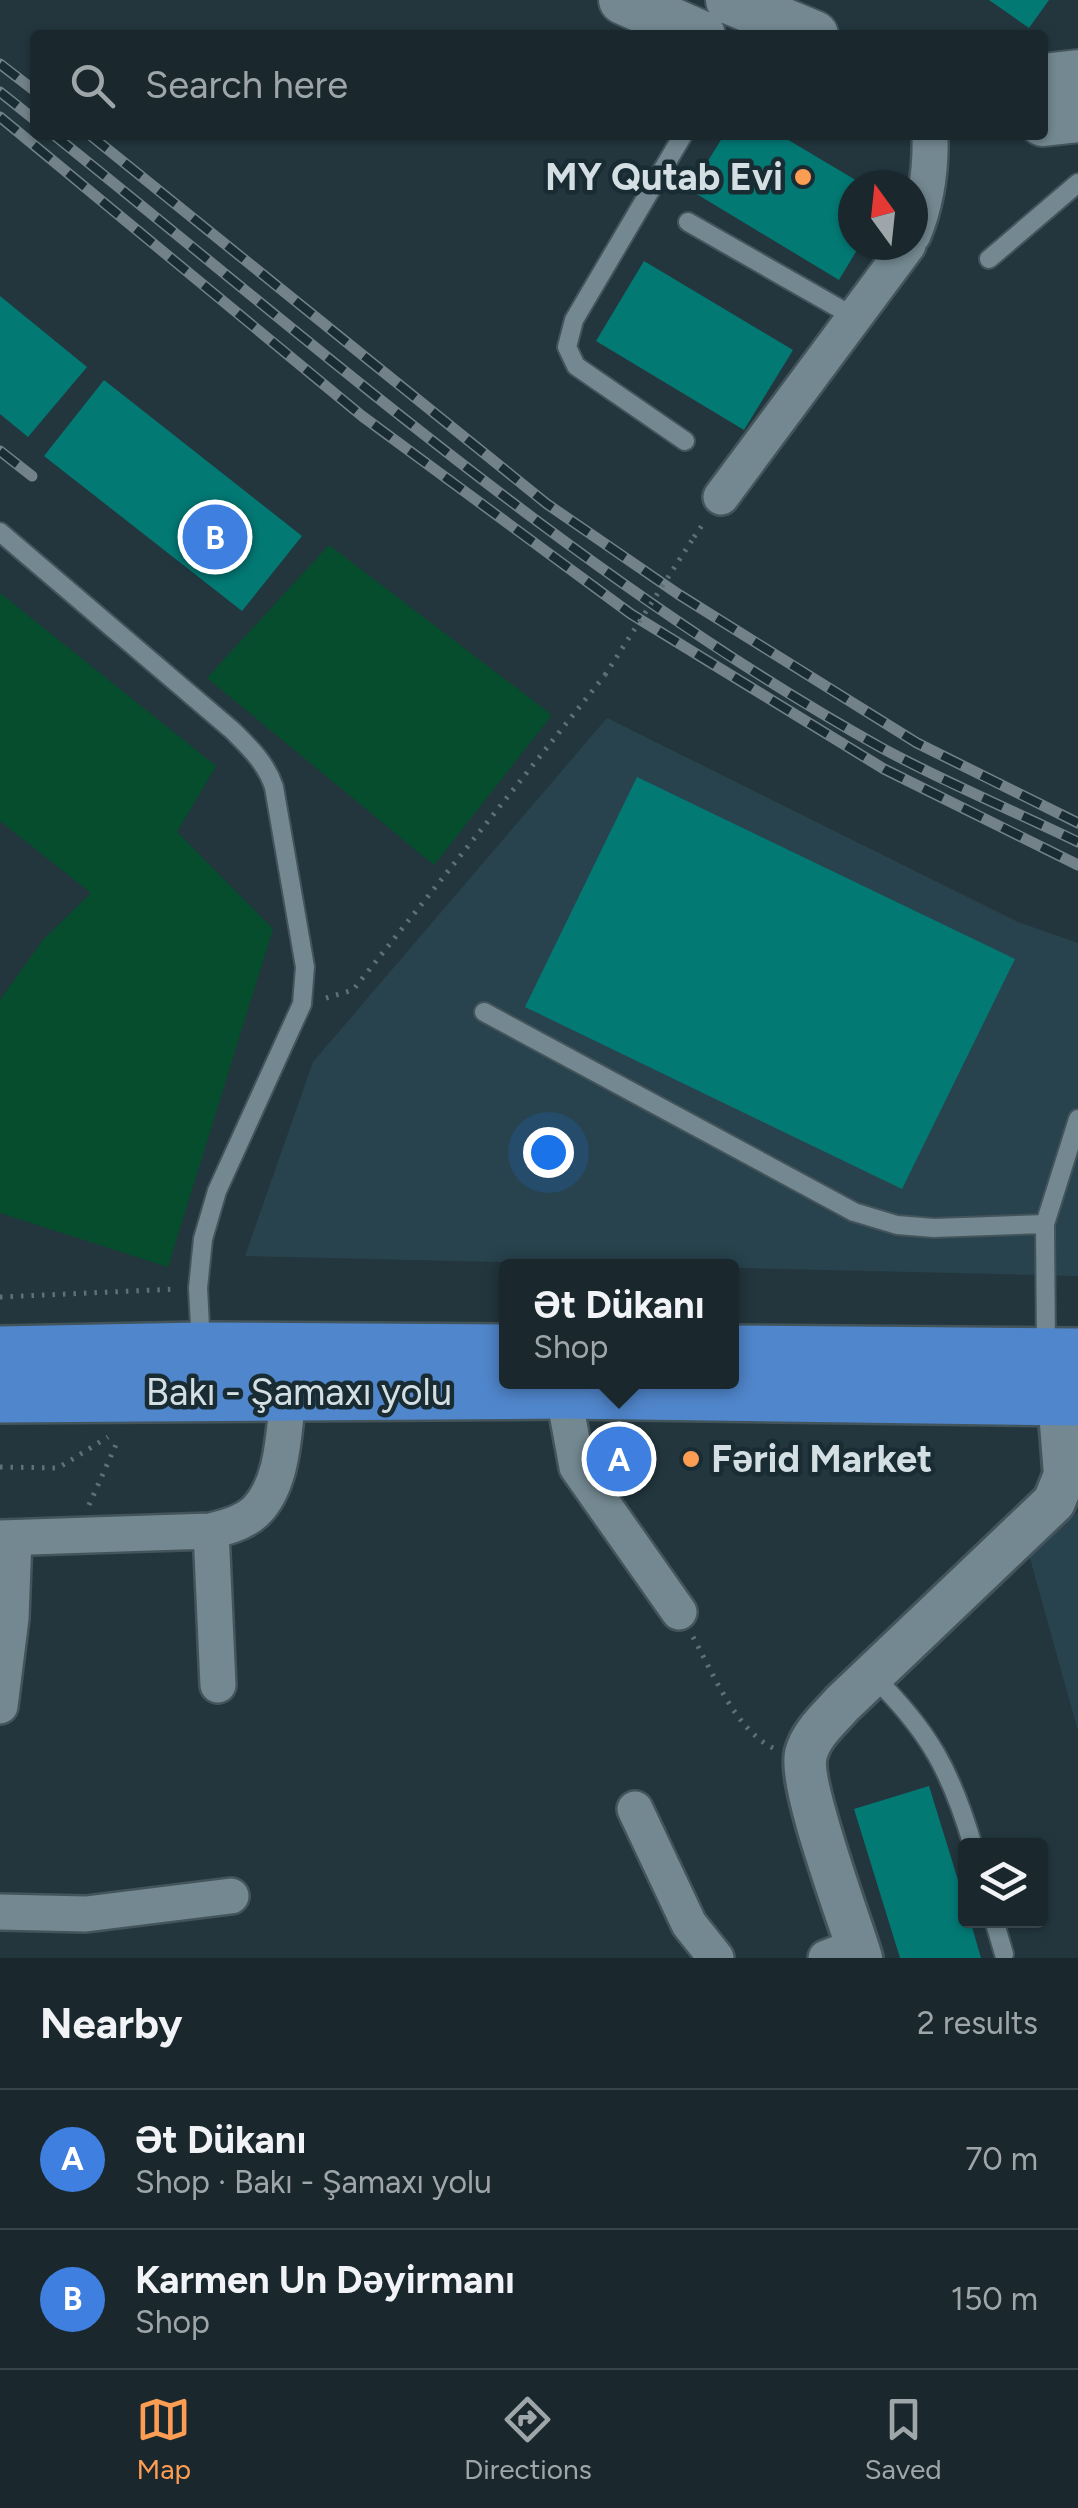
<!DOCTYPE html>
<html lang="en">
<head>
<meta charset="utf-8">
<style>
  :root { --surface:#1a282e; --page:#27343a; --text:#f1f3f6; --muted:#9fa6aa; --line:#38444a; --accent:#fc9d54 }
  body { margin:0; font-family:Figtree,sans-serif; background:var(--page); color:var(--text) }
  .controls { position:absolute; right:30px; bottom:30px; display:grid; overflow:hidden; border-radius:10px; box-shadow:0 2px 8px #0004 }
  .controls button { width:90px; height:90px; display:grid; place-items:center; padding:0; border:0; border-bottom:2px solid var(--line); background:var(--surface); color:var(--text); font:50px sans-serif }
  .compass { position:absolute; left:838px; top:170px; width:90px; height:90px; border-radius:50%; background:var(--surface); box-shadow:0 2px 8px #0004; rotate:345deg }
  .you { position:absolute; left:548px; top:1152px; width:35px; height:35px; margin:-25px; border:8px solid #fff; border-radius:50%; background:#1a73e8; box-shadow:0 0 0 15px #1a73e833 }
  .badge { display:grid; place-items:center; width:65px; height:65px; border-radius:50%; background:var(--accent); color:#fff; font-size:32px; font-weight:700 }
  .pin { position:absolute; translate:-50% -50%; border:5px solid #fff; box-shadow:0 2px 10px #0006 }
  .popup { position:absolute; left:499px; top:1259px; width:240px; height:130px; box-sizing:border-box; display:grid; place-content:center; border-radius:10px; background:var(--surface); filter:drop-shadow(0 2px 8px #0005); font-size:32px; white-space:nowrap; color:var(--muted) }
  .popup b { font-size:38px; color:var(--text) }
  .popup::after { content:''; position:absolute; left:50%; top:100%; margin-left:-20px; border:20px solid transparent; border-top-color:var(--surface) }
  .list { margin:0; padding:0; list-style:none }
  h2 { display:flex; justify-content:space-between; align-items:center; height:130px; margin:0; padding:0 40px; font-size:42px }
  h2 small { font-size:32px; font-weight:400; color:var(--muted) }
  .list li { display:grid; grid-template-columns:65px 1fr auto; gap:30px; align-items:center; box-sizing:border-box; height:140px; padding:0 40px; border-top:2px solid var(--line) }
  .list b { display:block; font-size:38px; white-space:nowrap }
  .list p { margin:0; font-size:32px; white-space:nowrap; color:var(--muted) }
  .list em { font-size:32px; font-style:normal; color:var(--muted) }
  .icon { flex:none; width:55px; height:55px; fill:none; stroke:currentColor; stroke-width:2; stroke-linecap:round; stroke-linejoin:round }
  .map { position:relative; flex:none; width:1078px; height:1958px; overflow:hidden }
  .search { position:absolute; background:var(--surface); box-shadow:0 2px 8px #0004; left:30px; right:30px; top:30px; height:110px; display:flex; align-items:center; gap:25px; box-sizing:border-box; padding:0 35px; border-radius:10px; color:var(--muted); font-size:38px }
  .sheet { height:410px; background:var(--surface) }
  nav { display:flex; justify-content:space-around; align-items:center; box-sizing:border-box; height:140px; border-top:2px solid var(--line); background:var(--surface); font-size:28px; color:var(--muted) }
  nav a { display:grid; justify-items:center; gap:5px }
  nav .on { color:var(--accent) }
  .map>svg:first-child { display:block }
  .built { fill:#28434d }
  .green { fill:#054d2c }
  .building { fill:#037974 }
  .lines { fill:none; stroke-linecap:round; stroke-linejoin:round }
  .service-casing { stroke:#43545a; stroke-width:22 }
  .minor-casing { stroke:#43545a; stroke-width:40 }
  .tertiary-casing { stroke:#43545a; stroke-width:48 }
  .secondary-casing { stroke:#43545a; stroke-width:52 }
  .trunk-casing { stroke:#43545a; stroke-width:60 }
  .path { stroke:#607077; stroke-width:5; stroke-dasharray:2.5 8; stroke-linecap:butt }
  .service { stroke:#738891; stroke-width:18 }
  .minor { stroke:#738891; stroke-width:35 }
  .tertiary { stroke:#738891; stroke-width:42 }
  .secondary { stroke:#738891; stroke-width:48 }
  .trunk { stroke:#5086cc; stroke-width:55 }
  .rail-casing { stroke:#738289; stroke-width:11 }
  .rail { stroke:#1a2c33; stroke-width:8; stroke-dasharray:22; stroke-linecap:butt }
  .path-bridge { stroke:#607077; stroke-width:5; stroke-dasharray:2.5 8; stroke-linecap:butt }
  .poi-dot { fill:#fc9d54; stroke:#1a2c33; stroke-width:4 }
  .labels { text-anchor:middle; stroke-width:9; stroke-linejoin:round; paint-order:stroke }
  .poi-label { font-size:38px; font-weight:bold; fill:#d4dfe4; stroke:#1a2c33; text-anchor:end }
  .street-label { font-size:38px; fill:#d4dfe4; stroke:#1a2c33 }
</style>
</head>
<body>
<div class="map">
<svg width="1078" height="1958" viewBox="0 0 1078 1958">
  <rect width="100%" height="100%" fill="#23363e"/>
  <path class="built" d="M 607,718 L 1018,922 L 1078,943 L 1078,1276 L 245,1256 L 313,1062 Z
    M 1078,1512 L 1078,1731 L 1029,1555 Z"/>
  <path class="green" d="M 329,545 L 552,715 L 434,865 L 207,678 Z
    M 0,593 L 216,766 L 177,832 L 273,929 L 168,1267 L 0,1213 L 0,1000 L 43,940 L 91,893 L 0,821 Z"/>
  <path class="building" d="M 989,0 L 1049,0 L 1029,28 Z
    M 724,135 L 780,135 L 864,185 L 853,185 L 853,245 L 860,245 L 839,280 L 690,190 Z
    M 644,261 L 793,350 L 744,430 L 596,341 Z
    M 0,296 L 87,367 L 28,437 L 0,414 Z
    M 104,380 L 302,536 L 242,611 L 44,456 Z
    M 637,777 L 1015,959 L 902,1189 L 525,1007 Z
    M 929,1786 L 966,1906 L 966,1920 L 970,1920 L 981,1958 L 900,1958 L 854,1809 Z"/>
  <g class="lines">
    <g class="service-casing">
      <path id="service" d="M 683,135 L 574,320 L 567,347 L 576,366 L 685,441
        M 688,222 L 856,318
        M 989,259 L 1078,183
        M 0,532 L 232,730 C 250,748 266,763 274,787 L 305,967 L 302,1004 L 217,1191 L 203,1239 L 198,1288 L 201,1345
        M 484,1012 L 854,1212 L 897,1225 L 934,1228 L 1045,1224
        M 1046,1350 L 1045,1224 L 1078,1119
        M 873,1676 C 929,1731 951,1771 973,1846
        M 994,1920 L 1004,1954"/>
    </g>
    <g class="minor-casing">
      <path id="minor" d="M 913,235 C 927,202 931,170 930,135
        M 721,497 L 908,245
        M 563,1391 L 577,1467 L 679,1612
        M 211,1531 L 218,1685
        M 0,1538 L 211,1531 C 226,1527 243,1523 255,1512 C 285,1483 283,1429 289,1391
        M 0,1706 L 11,1618 L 14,1538
        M 635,1809 L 689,1924 L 716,1958
        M 0,1912 L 86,1914 L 231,1896
        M 826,1958 L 857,1946"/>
    </g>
    <g class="tertiary-casing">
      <path id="tertiary" d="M 861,1958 C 850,1921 798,1784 806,1754 C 811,1734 829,1719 842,1704 L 1054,1502 L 1065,1475 L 1059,1398"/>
    </g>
    <g class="secondary-casing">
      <path id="secondary" d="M 623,0 L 701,35
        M 730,0 L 814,35
        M 1043,78 L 1078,74
        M 1043,122 L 1078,118"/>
    </g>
    <g class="trunk-casing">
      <path id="trunk" d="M 732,1353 L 1078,1356
        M 0,1354 L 201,1350 L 506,1352
        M 0,1395 L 563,1391 L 1078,1398"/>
    </g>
    <path class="path" d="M 694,537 L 703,524
      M 326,998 L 353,990 L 605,675
      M 0,1297 L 177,1289
      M 0,1467 L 58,1468 L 108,1437
      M 89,1505 L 119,1438
      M 693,1637 C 713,1673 735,1729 773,1748"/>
    <use href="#service" class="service"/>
    <use href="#minor" class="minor"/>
    <use href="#tertiary" class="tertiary"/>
    <use href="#secondary" class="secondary"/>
    <use href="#trunk" class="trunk"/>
    <g class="rail-casing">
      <path id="rail" d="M 0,64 L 35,91
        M 0,92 L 35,120
        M 0,117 L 362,416 L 631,614 L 884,769 L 1078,865
        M 54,135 C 321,349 580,579 880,747 C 944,782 1012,810 1078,842
        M 90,135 L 547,504 L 678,594 L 917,743 L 1078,823
        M 0,451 L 32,476"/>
    </g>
    <use href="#rail" class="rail"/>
    <path class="path-bridge" d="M 605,675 L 694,537"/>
  </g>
  <g class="poi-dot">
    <circle cx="803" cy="177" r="10"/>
    <circle cx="691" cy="1459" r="10"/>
  </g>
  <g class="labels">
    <g class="poi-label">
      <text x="783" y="190">MY Qutab Evi</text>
      <text x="711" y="1472" text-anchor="start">Fərid Market</text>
    </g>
    <g class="street-label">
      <text x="299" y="1405">Bakı - Şamaxı yolu</text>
    </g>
  </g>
</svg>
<div class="controls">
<button><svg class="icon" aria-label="layers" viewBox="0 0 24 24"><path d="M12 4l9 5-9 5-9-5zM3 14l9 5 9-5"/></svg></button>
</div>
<svg class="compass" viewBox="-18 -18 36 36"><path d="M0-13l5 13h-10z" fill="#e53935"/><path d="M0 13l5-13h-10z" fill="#9fa6aa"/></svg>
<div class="you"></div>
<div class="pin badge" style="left:619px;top:1459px;background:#3f7fe0">A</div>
<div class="popup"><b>Ət Dükanı</b>Shop</div>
<div class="pin badge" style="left:215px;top:537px;background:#3f7fe0">B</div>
<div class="search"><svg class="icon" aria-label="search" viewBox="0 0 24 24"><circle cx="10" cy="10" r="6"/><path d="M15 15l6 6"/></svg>Search here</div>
</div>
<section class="sheet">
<h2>Nearby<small>2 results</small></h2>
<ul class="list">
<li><span class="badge" style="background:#3f7fe0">A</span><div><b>Ət Dükanı</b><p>Shop · Bakı - Şamaxı yolu</p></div><em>70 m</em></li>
<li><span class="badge" style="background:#3f7fe0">B</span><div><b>Karmen Un Dəyirmanı</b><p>Shop</p></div><em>150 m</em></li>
</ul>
</section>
<nav>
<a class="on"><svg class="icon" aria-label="map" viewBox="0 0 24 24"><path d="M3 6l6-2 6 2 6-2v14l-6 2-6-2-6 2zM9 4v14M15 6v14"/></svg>Map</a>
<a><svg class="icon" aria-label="directions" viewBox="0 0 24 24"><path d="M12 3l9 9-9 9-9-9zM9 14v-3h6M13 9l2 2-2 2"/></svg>Directions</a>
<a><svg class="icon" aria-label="saved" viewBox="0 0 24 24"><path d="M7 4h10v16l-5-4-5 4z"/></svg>Saved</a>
</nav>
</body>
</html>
